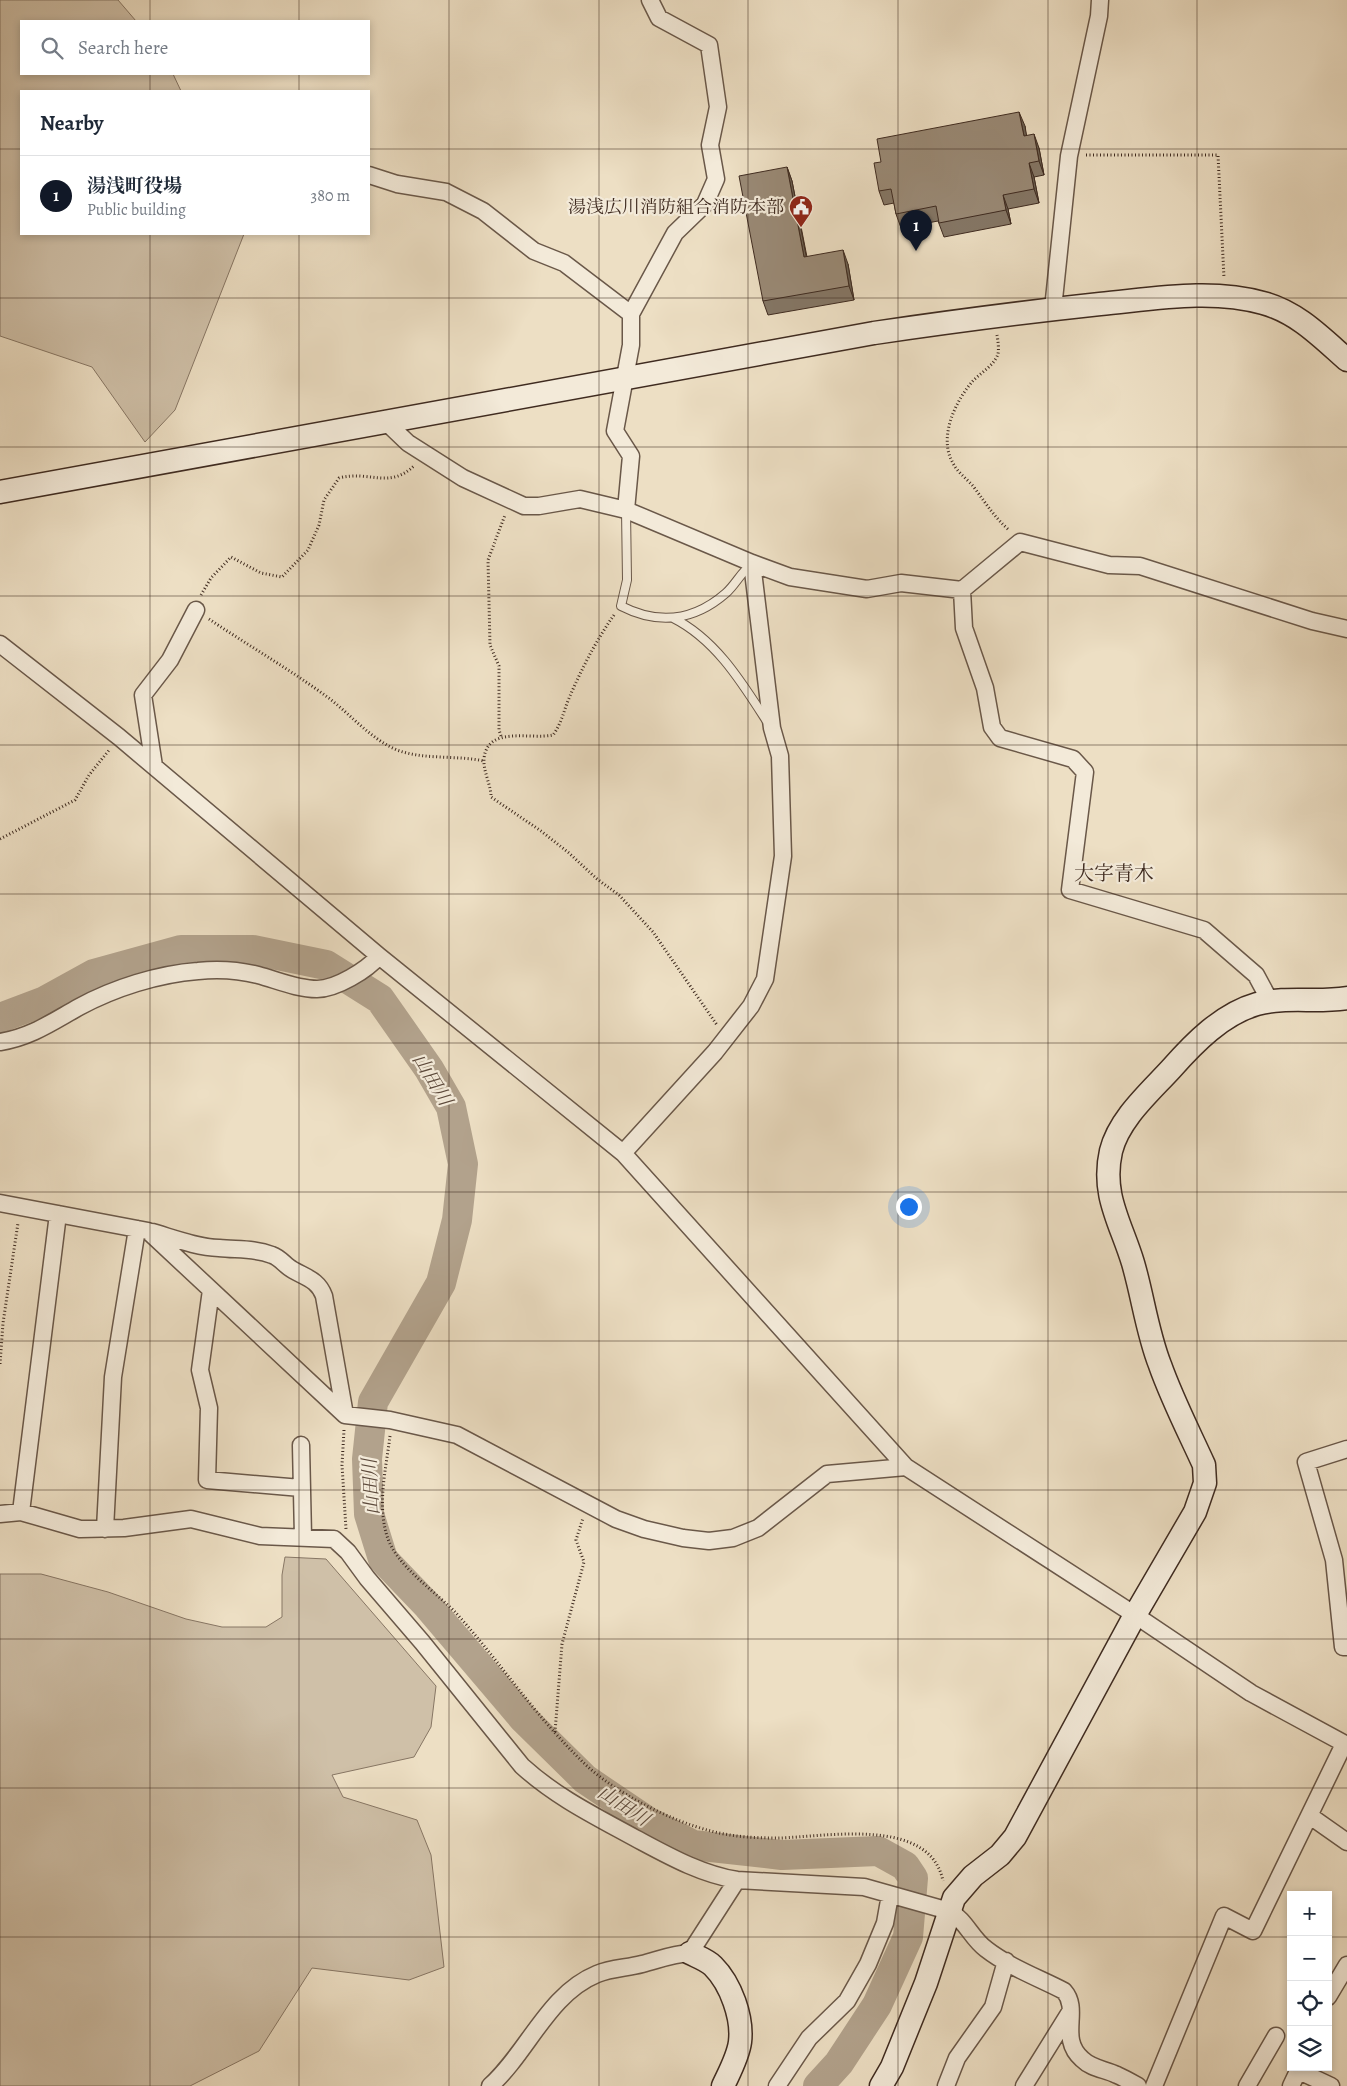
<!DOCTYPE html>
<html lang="en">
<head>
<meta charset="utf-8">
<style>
  :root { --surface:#fff; --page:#f6f6f7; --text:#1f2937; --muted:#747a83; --line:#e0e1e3; --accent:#111827 }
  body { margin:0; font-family:Alegreya,"Noto Serif JP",serif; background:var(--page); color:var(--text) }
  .controls { position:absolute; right:15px; bottom:15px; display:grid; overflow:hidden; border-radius:0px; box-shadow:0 2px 8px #0003 }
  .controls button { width:45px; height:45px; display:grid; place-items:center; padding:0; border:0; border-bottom:1px solid var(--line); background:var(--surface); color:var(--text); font:25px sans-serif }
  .you { position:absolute; left:908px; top:1206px; width:18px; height:18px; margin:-12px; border:4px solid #fff; border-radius:50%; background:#1a73e8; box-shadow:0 0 0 8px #1a73e833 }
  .badge { display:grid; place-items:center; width:32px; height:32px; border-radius:50%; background:var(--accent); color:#fff; font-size:16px; font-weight:700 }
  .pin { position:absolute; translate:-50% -41px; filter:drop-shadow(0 1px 2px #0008) }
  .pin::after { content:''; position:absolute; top:26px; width:18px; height:15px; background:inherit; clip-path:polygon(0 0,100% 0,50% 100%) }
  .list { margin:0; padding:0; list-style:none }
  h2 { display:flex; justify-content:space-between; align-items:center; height:65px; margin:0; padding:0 20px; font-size:21px }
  h2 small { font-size:16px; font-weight:400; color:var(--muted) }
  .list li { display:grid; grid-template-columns:32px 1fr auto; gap:15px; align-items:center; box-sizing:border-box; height:80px; padding:0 20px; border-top:1px solid var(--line) }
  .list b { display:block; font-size:19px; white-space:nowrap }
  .list p { margin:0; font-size:16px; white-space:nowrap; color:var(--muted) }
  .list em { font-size:16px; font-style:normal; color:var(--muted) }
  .icon { flex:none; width:28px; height:28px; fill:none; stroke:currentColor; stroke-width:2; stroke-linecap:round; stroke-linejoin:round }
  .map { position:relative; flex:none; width:1347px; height:2086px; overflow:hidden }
  .search { position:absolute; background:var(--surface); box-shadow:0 2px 8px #0003; left:20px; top:20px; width:350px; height:55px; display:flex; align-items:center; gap:12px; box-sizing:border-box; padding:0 18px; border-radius:0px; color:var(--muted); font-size:19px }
  .panel { position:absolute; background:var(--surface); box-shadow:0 2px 8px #0003; left:20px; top:90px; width:350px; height:145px; border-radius:0px }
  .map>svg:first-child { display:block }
  .green { fill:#cfc0a8; stroke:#877664 }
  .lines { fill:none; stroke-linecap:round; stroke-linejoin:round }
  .river { stroke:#b2a28c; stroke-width:30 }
  .lane-casing { stroke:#6a5849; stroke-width:10 }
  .street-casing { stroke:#6a5849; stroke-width:19 }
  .secondary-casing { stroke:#3f2b20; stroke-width:25 }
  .path { stroke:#3f2b20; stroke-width:3; stroke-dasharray:1 2.5; stroke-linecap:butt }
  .lane { stroke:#f3ead9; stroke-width:8 }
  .street { stroke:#f3ead9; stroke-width:16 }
  .secondary { stroke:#f3ead9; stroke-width:22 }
  .wall { fill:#847665; stroke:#3f2b20 }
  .shaded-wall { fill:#6b6052; stroke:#3f2b20 }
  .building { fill:#998975; stroke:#3f2b20 }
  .grid { fill:none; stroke:#3f2b20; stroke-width:1; stroke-opacity:0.55 }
  .labels { text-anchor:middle; stroke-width:4.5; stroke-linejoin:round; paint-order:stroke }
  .poi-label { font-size:18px; fill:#3f2b20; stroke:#f3ead9; text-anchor:end }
  .water-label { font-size:19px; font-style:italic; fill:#5c493b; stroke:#f3ead9 }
  .quarter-label { font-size:20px; fill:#3f2b20; stroke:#f3ead9 }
</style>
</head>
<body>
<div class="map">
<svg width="1347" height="2086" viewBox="0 0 1347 2086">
  <rect width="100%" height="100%" fill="#eddfc4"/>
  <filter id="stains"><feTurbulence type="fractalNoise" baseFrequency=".004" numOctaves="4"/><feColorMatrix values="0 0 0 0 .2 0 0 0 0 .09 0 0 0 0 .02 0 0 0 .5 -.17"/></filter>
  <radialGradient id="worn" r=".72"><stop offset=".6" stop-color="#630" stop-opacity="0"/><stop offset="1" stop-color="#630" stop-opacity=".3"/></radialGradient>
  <path class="green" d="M 0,0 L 118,0 L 136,21 L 21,21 L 21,74 L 173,74 L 181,91 L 21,91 L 21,234 L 244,234 L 175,410 L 145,442 L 92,367 L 0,336 Z
    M 285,1557 L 326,1559 L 436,1686 L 431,1727 L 414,1757 L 332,1775 L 343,1797 L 417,1820 L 431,1855 L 444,1967 L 409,1980 L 312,1968 L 259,2051 L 190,2086 L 0,2086 L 0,1574 L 41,1574 L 108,1592 L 186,1619 L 222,1627 L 266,1627 L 282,1617 L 282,1575 Z"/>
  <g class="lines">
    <path class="river" d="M 0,1018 L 45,1001 L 94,974 L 181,950 L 253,950 L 326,965 L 380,999 L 429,1069 L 451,1107 L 463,1164 L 457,1220 L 441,1283 L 373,1402 L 367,1459 L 369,1514 L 383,1559 L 428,1606 L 523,1718 L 585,1779 L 647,1821 L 693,1845 L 782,1855 L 878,1851 L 905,1866 L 913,1878 L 908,1937 L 877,2005 L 839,2063 L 818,2086"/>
    <g class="lane-casing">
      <path id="lane" d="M 626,510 L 627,580 L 621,606 C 658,625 694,621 726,593 C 736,584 741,572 752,564
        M 673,618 C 715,639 741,681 766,720"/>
    </g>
    <g class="street-casing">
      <path id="street" d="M 369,175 L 397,184 L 446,192 L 483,211 L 534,251 L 564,263 L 631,314
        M 1053,309 L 1069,156 L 1099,16 L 1100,0
        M 386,422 L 408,443 L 463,478 L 524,506 L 539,506 L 580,499 L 626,510 L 752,563 L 790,577 L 867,589 L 901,583 L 962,590 L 1020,542 L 1109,565 L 1140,566 L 1312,621 L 1347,629
        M 626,510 L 631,456 L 615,431 L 631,345 L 631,314 L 675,233 L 705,204 L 716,179 L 710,145 L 718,107 L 709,45 L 659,18 L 650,0
        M 962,590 L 964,628 L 985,688 L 992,727 L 1000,738 L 1073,759 L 1085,772 L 1070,890 L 1204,930 L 1256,975 L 1270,1001
        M 0,644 L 119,737 L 379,956 L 623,1153 L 906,1467 L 1135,1615 L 1251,1693 L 1347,1745
        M 154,766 L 143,695 L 170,660 L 196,610
        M 0,1042 C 31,1037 52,1022 79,1007 C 114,988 158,974 198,971 C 218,969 238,970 258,975 C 277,980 297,989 317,989 C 336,989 367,970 379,956
        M 623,1153 L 715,1052 L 751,1006 L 765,979 L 783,856 L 780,756 L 772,728 L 752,563
        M 0,1203 L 148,1231 L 345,1415 L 390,1420 L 457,1435 L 616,1519 L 644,1529 L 683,1538 L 709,1541 L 733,1538 L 758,1528 L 827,1474 L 906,1467
        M 152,1232 C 173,1238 196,1247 219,1248 C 237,1250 254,1248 272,1255 C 281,1258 285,1266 293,1270 C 307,1278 318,1280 324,1296 L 345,1415
        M 211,1290 L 200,1370 L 209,1408 L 207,1480 L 301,1488
        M 301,1445 L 303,1537
        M 1347,1449 L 1306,1462 L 1334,1560 L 1343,1647 L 1347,1647
        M 21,1512 L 58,1214
        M 0,1514 L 21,1512 L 80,1529 L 124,1528 L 191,1519 L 260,1536 L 334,1539 L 348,1552 L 367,1578 L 422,1642 L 522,1766 C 556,1797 595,1816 635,1838 C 667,1855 700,1874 737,1880 L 864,1887 L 949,1911 C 966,1920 971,1938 986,1949 C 1009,1967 1039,1978 1064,1991 C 1081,2010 1058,2038 1082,2059 C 1092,2069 1105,2069 1117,2075 C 1124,2078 1131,2082 1138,2086
        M 105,1529 L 113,1377 L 137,1229
        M 1310,1816 L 1347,1842
        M 1328,1997 L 1347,1965
        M 1299,2071 L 1331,2086
        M 490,2086 C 528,2052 548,1994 597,1974 C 611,1968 627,1968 642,1964 C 658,1960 672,1954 690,1953 L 737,1880
        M 777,2086 L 809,2038 L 847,2001 L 868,1964 L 885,1923 L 890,1895
        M 946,2086 L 957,2058 L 993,2007 L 1006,1961
        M 1024,2086 L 1070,2012
        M 1154,2086 L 1224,1916 L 1253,1931 L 1344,1744
        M 1247,2086 L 1276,2036
        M 1291,2086 L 1300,2067"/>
    </g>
    <g class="secondary-casing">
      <path id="secondary" d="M 0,492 L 874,333 C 949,322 1025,312 1100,304 C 1153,299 1211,288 1263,303 C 1297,312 1321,337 1347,360
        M 690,1953 C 698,1957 707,1960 713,1966 C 731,1984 743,2018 740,2042 C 738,2057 729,2073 723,2086
        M 881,2086 L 892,2067 L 926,1983 L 954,1898 L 973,1876 L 1000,1855 L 1015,1837 L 1135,1615 L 1195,1512 L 1205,1483 L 1204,1465 C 1189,1432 1172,1399 1160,1365 C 1147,1332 1143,1297 1133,1263 C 1121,1223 1101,1195 1111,1151 C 1119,1119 1149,1093 1171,1069 C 1194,1043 1222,1014 1257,1004 C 1286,996 1317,1003 1347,998"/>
    </g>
    <path class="path" d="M 1086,155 L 1218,155 L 1224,278
      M 997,335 C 998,340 999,349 998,354 C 994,366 980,373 972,382 C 955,402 938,438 953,463 C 957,472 967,479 973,486 C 985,502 994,517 1009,530
      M 201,595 L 211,578 L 231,557 L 261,573 L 282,577 L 308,550 L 319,525 L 324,500 L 339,478 C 370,470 389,490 415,465
      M 614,615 C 597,639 582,668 570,696 C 564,709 562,723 553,735 C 531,740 487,725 484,759 C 483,771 491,785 491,797 L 541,831 L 569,853 L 597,879 L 619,895 L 653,932 L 717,1025
      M 209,619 C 249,646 291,670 330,699 C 352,716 371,739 397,750 C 423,760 456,755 484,761
      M 501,736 L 499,730 L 499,666 L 490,645 L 488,560 L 505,515
      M 0,839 L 75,800 L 89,775 L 110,749
      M 0,1364 L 3,1323 L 18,1223
      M 344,1430 L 342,1465 L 346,1529
      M 390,1436 C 386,1469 377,1504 387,1536 C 396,1566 435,1591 456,1613 C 501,1663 538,1720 587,1766 C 618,1794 671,1821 711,1831 C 733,1837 756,1838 779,1838 C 826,1837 930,1816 943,1881
      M 555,1732 L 562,1644 L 584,1562 L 576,1540 L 583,1518"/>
    <use href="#lane" class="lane"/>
    <use href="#street" class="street"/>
    <use href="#secondary" class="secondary"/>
  </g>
  <path class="wall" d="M 1025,126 L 1026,136 L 1039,148 L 1044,175 L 1034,177 L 1039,203 L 1008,209 L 1011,224 L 944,237 L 938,221 L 901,228 L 896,214 L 894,203 L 884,205 L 879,191 Z
    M 787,167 L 792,181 L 807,257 L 848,264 L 854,300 L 768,315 L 763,301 Z"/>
  <path class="shaded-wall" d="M 1019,112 L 1025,126 L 1029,150 L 1024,136 Z
    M 1034,134 L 1039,148 L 1044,175 L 1039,161 Z
    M 1029,163 L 1034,177 L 1039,203 L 1034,189 Z
    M 787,167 L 792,181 L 809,271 L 804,257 Z
    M 1003,195 L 1008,209 L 1011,224 L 1006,210 Z
    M 843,250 L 848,264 L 854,300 L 849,286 Z"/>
  <path class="building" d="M 1019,112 L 1024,136 L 1034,134 L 1039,161 L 1029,163 L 1034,189 L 1003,195 L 1006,210 L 939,223 L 936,206 L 896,214 L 891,189 L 879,191 L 874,163 L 881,162 L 877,139 Z
    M 787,167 L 804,257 L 843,250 L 849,286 L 763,301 L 739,176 Z"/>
  <path class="grid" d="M 150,0 L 150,21M 299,0 L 299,21M 449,0 L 449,2086M 599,0 L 599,2086M 748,0 L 748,2086M 898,0 L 898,2086M 1048,0 L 1048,2086M 1197,0 L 1197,2086M 150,74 L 150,91M 299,74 L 299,91M 0,149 L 21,149M 369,149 L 1347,149M 150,234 L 150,2086M 299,234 L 299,2086M 0,298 L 1347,298M 0,447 L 1347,447M 0,596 L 1347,596M 0,745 L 1347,745M 0,894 L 1347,894M 0,1043 L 1347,1043M 0,1192 L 1347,1192M 0,1341 L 1347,1341M 0,1490 L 1347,1490M 0,1639 L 1347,1639M 0,1788 L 1347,1788M 0,1937 L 1291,1937M 1328,1937 L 1347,1937"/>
  <defs>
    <g id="civic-pin" transform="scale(1.25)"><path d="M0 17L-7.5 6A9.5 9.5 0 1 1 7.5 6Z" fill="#8f2418" stroke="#f3ead9"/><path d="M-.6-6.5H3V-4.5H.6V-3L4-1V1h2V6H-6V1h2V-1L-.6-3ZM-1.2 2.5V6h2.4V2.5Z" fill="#fff"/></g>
  </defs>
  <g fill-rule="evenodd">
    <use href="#civic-pin" x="801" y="207"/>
  </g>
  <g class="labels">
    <g class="poi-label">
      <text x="784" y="213">湯浅広川消防組合消防本部</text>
    </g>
    <g class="water-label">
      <text transform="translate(433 1079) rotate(59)" y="7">山田川</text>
      <text transform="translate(370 1487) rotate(-93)" y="7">山田川</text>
      <text transform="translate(624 1805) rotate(33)" y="7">山田川</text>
    </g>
    <g class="quarter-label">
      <text x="1114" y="880">大字青木</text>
    </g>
  </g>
  <rect width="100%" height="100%" filter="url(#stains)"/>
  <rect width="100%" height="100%" fill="url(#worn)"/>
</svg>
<div class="controls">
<button>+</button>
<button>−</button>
<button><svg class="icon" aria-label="locate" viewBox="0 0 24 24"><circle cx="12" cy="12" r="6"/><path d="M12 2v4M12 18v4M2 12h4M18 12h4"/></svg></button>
<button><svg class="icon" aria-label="layers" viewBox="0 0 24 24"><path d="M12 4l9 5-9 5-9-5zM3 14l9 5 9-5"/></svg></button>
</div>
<div class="you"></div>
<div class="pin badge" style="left:916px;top:251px">1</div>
<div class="search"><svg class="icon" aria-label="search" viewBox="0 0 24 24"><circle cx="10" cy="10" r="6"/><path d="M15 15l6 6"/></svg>Search here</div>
<section class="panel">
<h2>Nearby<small></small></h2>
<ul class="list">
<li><span class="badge">1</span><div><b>湯浅町役場</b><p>Public building</p></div><em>380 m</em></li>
</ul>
</section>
</div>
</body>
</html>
